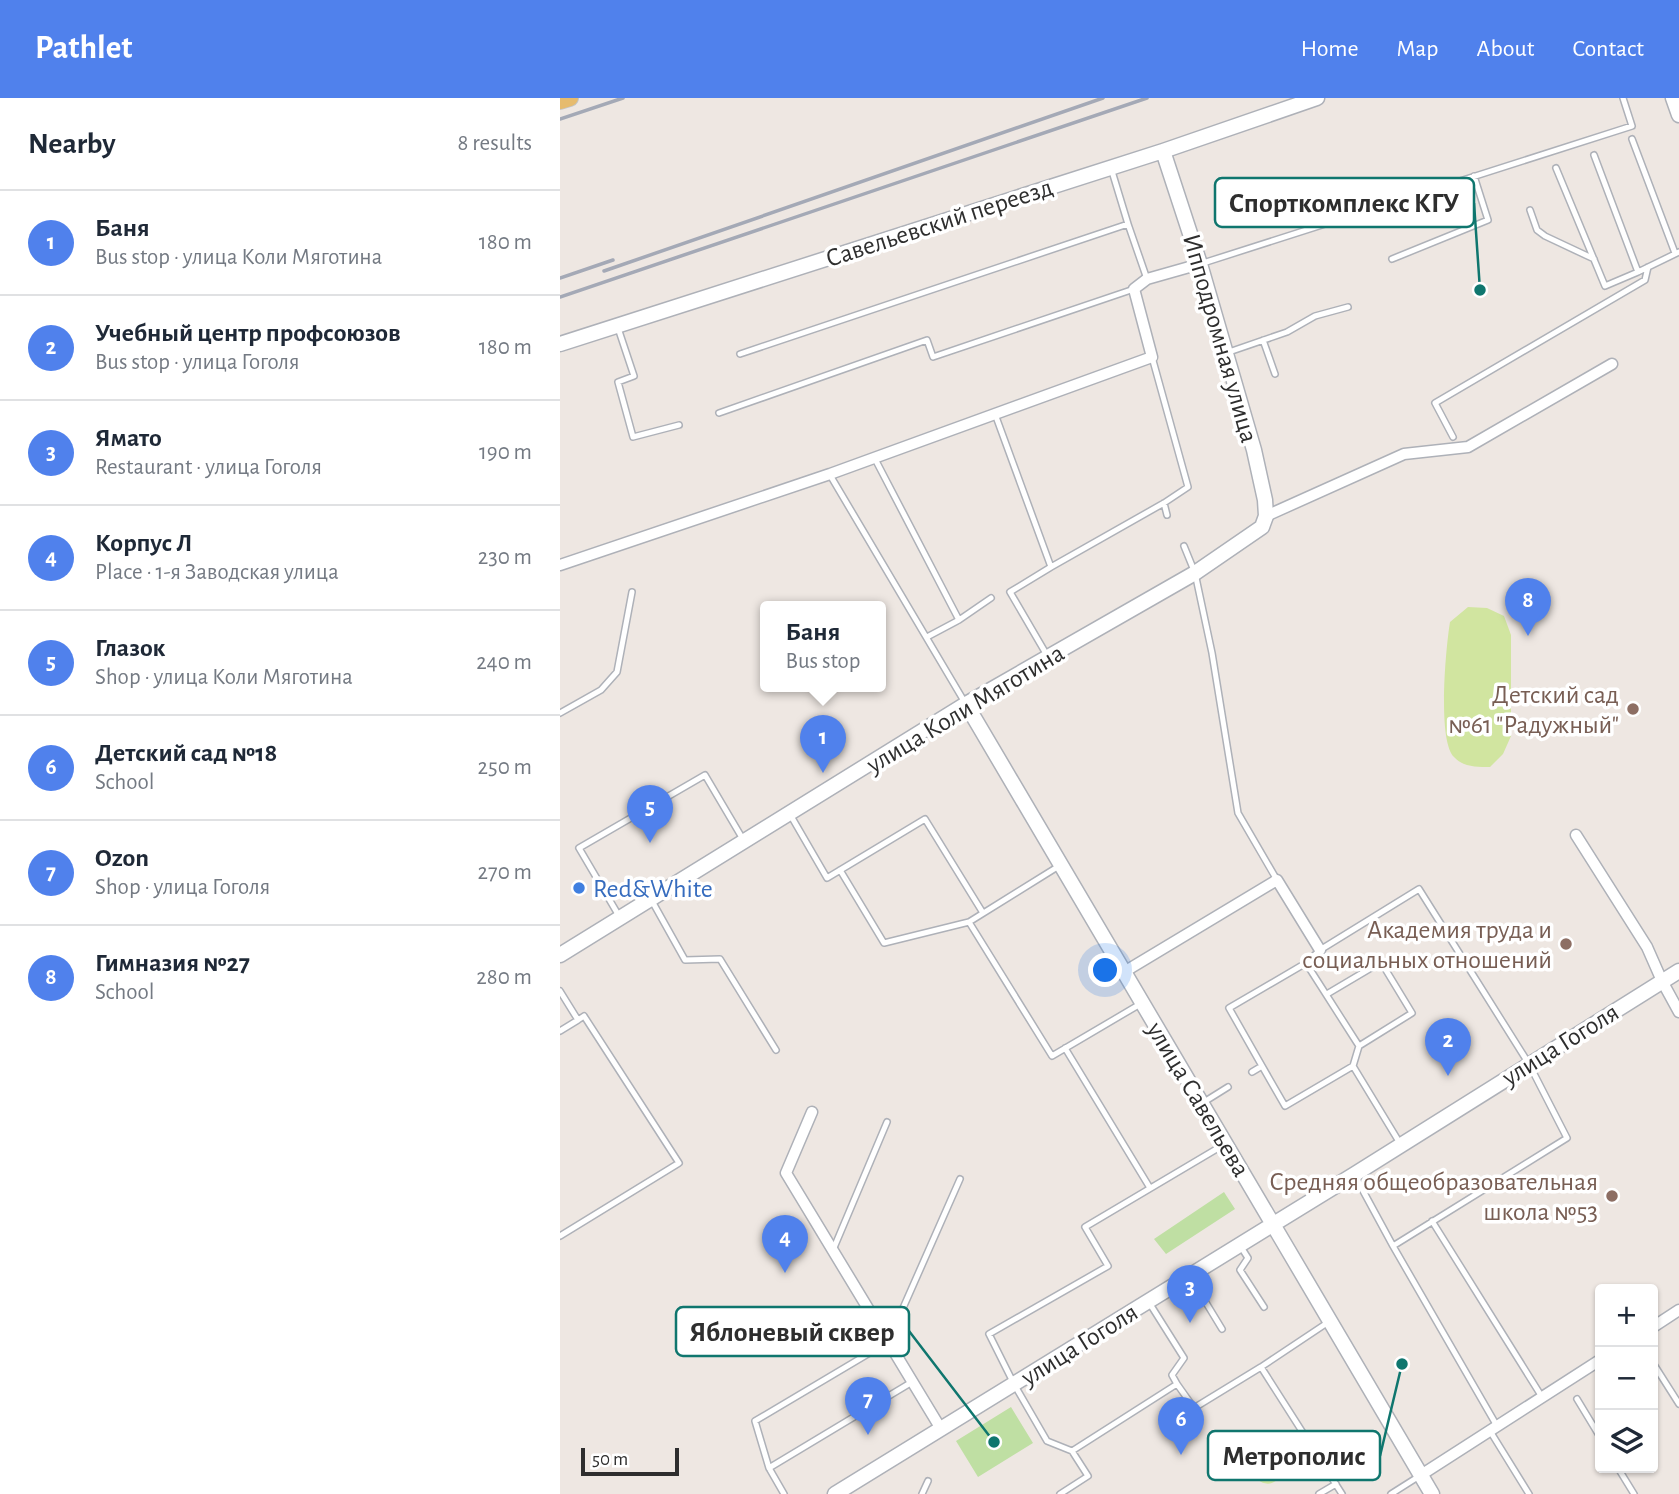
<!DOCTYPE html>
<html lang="en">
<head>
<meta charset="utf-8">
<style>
  :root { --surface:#fff; --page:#f6f6f7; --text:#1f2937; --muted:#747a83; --line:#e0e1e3; --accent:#5081ec }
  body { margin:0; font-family:"Alegreya Sans",sans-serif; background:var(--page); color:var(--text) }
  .controls { position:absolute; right:21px; bottom:21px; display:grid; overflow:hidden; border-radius:7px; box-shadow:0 2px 5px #0004 }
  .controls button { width:63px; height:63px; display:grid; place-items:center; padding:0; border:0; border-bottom:2px solid var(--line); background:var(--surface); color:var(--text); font:35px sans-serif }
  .scale { position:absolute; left:21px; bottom:18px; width:98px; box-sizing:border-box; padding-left:7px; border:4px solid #2e2e2e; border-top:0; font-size:19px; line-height:24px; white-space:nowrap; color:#2e2e2e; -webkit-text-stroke:5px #fff; paint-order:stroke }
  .you { position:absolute; left:546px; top:873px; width:24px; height:24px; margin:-18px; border:5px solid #fff; border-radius:50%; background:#1a73e8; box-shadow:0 0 0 10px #1a73e833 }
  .badge { display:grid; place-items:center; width:46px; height:46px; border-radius:50%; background:var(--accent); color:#fff; font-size:23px; font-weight:700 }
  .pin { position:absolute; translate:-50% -58px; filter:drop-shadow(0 2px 4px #0008) }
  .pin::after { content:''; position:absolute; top:37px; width:24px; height:21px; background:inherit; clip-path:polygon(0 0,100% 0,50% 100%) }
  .popup { position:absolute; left:200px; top:503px; width:126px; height:91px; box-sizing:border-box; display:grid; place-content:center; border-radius:7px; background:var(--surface); filter:drop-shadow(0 2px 5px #0005); font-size:23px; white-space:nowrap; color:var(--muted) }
  .popup b { font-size:26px; color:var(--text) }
  .popup::after { content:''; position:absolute; left:50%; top:100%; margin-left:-14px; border:14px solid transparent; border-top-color:var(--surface) }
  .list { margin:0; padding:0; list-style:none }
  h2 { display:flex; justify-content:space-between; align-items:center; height:91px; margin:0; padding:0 28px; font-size:30px }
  h2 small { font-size:23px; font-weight:400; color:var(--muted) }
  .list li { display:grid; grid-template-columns:46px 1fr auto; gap:21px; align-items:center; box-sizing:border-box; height:105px; padding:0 28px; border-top:2px solid var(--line) }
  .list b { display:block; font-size:26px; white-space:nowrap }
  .list p { margin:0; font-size:23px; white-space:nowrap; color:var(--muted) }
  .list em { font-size:23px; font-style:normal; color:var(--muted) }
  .icon { flex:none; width:38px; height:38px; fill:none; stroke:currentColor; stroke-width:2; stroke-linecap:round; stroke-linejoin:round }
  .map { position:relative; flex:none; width:1119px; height:1396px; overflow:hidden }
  header { display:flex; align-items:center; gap:42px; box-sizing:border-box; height:98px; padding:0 35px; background:var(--accent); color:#fff }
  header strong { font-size:33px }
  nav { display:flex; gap:38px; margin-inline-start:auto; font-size:24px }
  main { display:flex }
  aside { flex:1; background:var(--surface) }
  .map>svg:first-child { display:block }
  .green { fill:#bfdfa3 }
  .pitch { fill:#d1e5a0 }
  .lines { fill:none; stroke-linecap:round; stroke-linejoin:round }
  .lane-casing { stroke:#aeb1b8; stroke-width:8 }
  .street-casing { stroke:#aeb1b8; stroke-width:13 }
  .secondary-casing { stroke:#aeb1b8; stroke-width:17 }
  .primary-casing { stroke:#c4c4c4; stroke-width:18 }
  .lane { stroke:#fff; stroke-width:5 }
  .street { stroke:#fff; stroke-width:10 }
  .secondary { stroke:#fff; stroke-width:14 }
  .primary { stroke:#e6bb6e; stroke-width:16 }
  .rail { stroke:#a4a9b6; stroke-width:3.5 }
  .education-dot { fill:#8d6e63; stroke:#fff; stroke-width:2.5 }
  .shop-dot { fill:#3f7fe0; stroke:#fff; stroke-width:2.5 }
  .labels { text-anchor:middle; stroke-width:7; stroke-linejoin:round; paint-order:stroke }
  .street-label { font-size:26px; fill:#2e2e2e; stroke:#fff }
  .education-label { font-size:26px; fill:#785e54; stroke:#fff; text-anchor:end }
  .shop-label { font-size:26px; fill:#366cbe; stroke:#fff; text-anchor:start }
  .leader { fill:none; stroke:#0f766e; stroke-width:2.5 }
  .callout-dot { fill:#0f766e; stroke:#fff; stroke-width:2.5 }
  .callout { fill:#fff; stroke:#0f766e; stroke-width:2.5 }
  .callout-label { font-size:28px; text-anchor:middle; font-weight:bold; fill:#2e2e2e }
</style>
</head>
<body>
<header>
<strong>Pathlet</strong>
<nav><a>Home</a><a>Map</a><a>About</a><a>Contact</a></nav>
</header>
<main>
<aside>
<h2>Nearby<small>8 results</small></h2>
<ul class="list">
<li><span class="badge">1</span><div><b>Баня</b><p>Bus stop · улица Коли Мяготина</p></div><em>180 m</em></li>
<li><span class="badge">2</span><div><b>Учебный центр профсоюзов</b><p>Bus stop · улица Гоголя</p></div><em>180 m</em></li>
<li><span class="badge">3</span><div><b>Ямато</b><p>Restaurant · улица Гоголя</p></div><em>190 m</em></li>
<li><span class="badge">4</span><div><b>Корпус Л</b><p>Place · 1-я Заводская улица</p></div><em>230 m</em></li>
<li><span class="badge">5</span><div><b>Глазок</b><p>Shop · улица Коли Мяготина</p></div><em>240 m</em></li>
<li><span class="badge">6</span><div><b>Детский сад №18</b><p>School</p></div><em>250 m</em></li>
<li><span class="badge">7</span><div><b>Ozon</b><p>Shop · улица Гоголя</p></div><em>270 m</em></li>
<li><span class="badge">8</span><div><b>Гимназия №27</b><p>School</p></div><em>280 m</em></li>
</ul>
</aside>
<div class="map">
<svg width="1119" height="1396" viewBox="0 0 1119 1396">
  <rect width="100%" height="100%" fill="#eee7e2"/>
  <path class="green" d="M 664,1094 L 675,1111 L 606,1156 L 594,1141 Z
    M 451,1309 L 473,1345 L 418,1379 L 396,1343 Z"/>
  <path class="pitch" d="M 908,509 L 927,510 L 944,518 L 951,537 L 951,638 L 943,656 L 930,669 C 917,669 903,669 894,659 C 877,642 886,548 890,524 Z
    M 693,1344 C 704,1350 717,1370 717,1382 C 700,1396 683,1366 680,1351 L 685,1345 Z"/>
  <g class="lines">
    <g class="lane-casing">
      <path id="lane" d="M 1072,41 L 1115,155
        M 1034,57 L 1078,174
        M 996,70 L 1045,188 L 1078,174 L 1119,154
        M 970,112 L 977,132 L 985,138 L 1034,161
        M 568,126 L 587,181
        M 832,161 L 928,122 L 914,78
        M 640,166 L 1072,28 L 1063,0
        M 58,230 L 74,278 L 58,284 L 73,339 L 119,327
        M 703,242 L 715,276
        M 666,255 L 727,234 L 755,218 L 788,209
        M 180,256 L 568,126 L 551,70
        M 159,315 L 367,242 L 373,259 L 574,191
        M 435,316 L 491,469 L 450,494 L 488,559
        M 893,339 L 875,305 L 1085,182 L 1088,169
        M 314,359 L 399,522 L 367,539
        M 270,377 L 404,603
        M 604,405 L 607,417
        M 624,448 L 635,475 L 652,555 L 678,715 L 717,782
        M 491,469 L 604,405 L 628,389 L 592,259
        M 399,522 L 431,500
        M 0,615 L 41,592 L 57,574 L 72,494
        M 231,718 L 267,780 L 365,721 L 423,815
        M 499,768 L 409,824 L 492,958 L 582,905
        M 280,772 L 324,845 L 409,824
        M 92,803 L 125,862 L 160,861 L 216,952
        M 59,818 L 19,750 L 145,677 L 184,743
        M 0,893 L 18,922 L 24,918 L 119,1065 L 0,1138
        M 767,896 L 821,864 L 852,915 L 799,948
        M 0,933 L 18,922
        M 505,950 L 590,1090
        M 702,968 L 725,1008 L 793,968
        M 692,974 L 702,968 L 669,910 L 746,865
        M 644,1004 L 668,989
        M 795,1078 L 833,1148 L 937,1328
        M 872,1123 L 982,1299
        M 833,1148 L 1007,1040 L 969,966 L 859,791 L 760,852 L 746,865 L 799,948 L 793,968 L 841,1047
        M 681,1149 L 688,1160 L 680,1172 L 704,1209
        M 273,1152 L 327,1024
        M 631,1180 L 662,1231
        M 590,1206 L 624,1260 L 612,1277 L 617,1286
        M 770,1223 L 701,1269 L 782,1396
        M 1093,1265 L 1119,1306
        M 1017,1301 L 1040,1339
        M 930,1333 L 969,1396
        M 512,1353 L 617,1286 L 634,1310 L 701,1269
        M 209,1370 L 195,1323 L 328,1244 L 400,1081
        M 1058,1370 L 1074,1396
        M 224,1396 L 209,1370 L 352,1284
        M 362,1396 L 368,1383
        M 500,1396 L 528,1378 L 512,1353 L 487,1343 L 454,1286 L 429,1236 L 548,1168 L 525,1129 L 665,1046
        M 759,1396 L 776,1386
        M 831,1396 L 861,1377"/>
    </g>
    <g class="street-casing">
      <path id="street" d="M 706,418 L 844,356 L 908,349 L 1052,266
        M 0,467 L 270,376 L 592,259 L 574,191 L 587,181 L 640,166
        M 1016,737 L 1087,849 L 1102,883 L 1119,914
        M 564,874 L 717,782 L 760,852
        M 252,1014 L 226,1075 L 381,1331
        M 1093,1229 L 1119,1212
        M 861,1377 L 1040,1262"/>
    </g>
    <g class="secondary-casing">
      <path id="secondary" d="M 1113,0 L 1119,17
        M 0,246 L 603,53 L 757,0
        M 406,606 L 872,1396
        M 0,857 L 406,606 L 635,475 L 702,429 L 706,418 L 705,402 L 694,352 L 640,166 L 603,53
        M 275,1396 L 795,1076 L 1119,873"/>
    </g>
    <g class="primary-casing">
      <path id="primary" d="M 0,3 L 10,0"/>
    </g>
    <use href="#lane" class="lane"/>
    <use href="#street" class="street"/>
    <use href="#secondary" class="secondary"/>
    <use href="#primary" class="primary"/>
    <path class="rail" d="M 0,21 L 63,0
      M 44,173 L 543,0
      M 0,180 L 53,162
      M 0,199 L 587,0"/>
  </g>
  <g class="education-dot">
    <circle cx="1073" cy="611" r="7"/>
    <circle cx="1006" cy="846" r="7"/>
    <circle cx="1052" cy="1098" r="7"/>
  </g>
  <circle class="shop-dot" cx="19" cy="790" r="7"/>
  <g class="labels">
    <g class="street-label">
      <text transform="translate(379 124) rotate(-18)" y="9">Савельевский переезд</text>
      <text transform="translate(661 240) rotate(74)" y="9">Ипподромная улица</text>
      <text transform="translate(405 610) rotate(-31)" y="9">улица Коли Мяготина</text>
      <text transform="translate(1000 946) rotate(-32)" y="9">улица Гоголя</text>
      <text transform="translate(639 1001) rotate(59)" y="9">улица Савельева</text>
      <text transform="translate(519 1246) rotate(-32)" y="9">улица Гоголя</text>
    </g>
    <g class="education-label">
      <text x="1059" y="605">Детский сад<tspan x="1059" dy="30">№61 "Радужный"</tspan></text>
      <text x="992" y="840">Академия труда и<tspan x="992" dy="30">социальных отношений</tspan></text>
      <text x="1038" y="1092">Средняя общеобразовательная<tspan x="1038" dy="30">школа №53</tspan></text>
    </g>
    <g class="shop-label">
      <text x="33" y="799">Red&amp;White</text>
    </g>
  </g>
  <path class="leader" d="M920 192L914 105M434 1344L349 1233M842 1266L820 1358"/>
  <g class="callout-dot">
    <circle cx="920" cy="192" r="7"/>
    <circle cx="434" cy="1344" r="7"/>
    <circle cx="842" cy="1266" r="7"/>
  </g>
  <g class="callout">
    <rect x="655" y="80" width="259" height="49" rx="7"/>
    <rect x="116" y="1209" width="233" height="49" rx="7"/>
    <rect x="648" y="1333" width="172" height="49" rx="7"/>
  </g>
  <g class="callout-label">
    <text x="784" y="114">Спорткомплекс КГУ</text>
    <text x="232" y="1243">Яблоневый сквер</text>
    <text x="734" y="1367">Метрополис</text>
  </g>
</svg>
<div class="controls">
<button>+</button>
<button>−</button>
<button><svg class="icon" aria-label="layers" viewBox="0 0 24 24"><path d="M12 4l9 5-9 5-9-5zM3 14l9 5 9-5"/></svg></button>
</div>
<div class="scale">50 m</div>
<div class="you"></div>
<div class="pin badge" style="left:263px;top:675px">1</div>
<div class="popup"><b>Баня</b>Bus stop</div>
<div class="pin badge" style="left:888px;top:978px">2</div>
<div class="pin badge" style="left:630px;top:1225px">3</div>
<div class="pin badge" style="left:225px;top:1175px">4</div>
<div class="pin badge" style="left:90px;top:745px">5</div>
<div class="pin badge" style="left:621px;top:1357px">6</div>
<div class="pin badge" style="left:308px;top:1337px">7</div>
<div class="pin badge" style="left:968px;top:538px">8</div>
</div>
</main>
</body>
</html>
